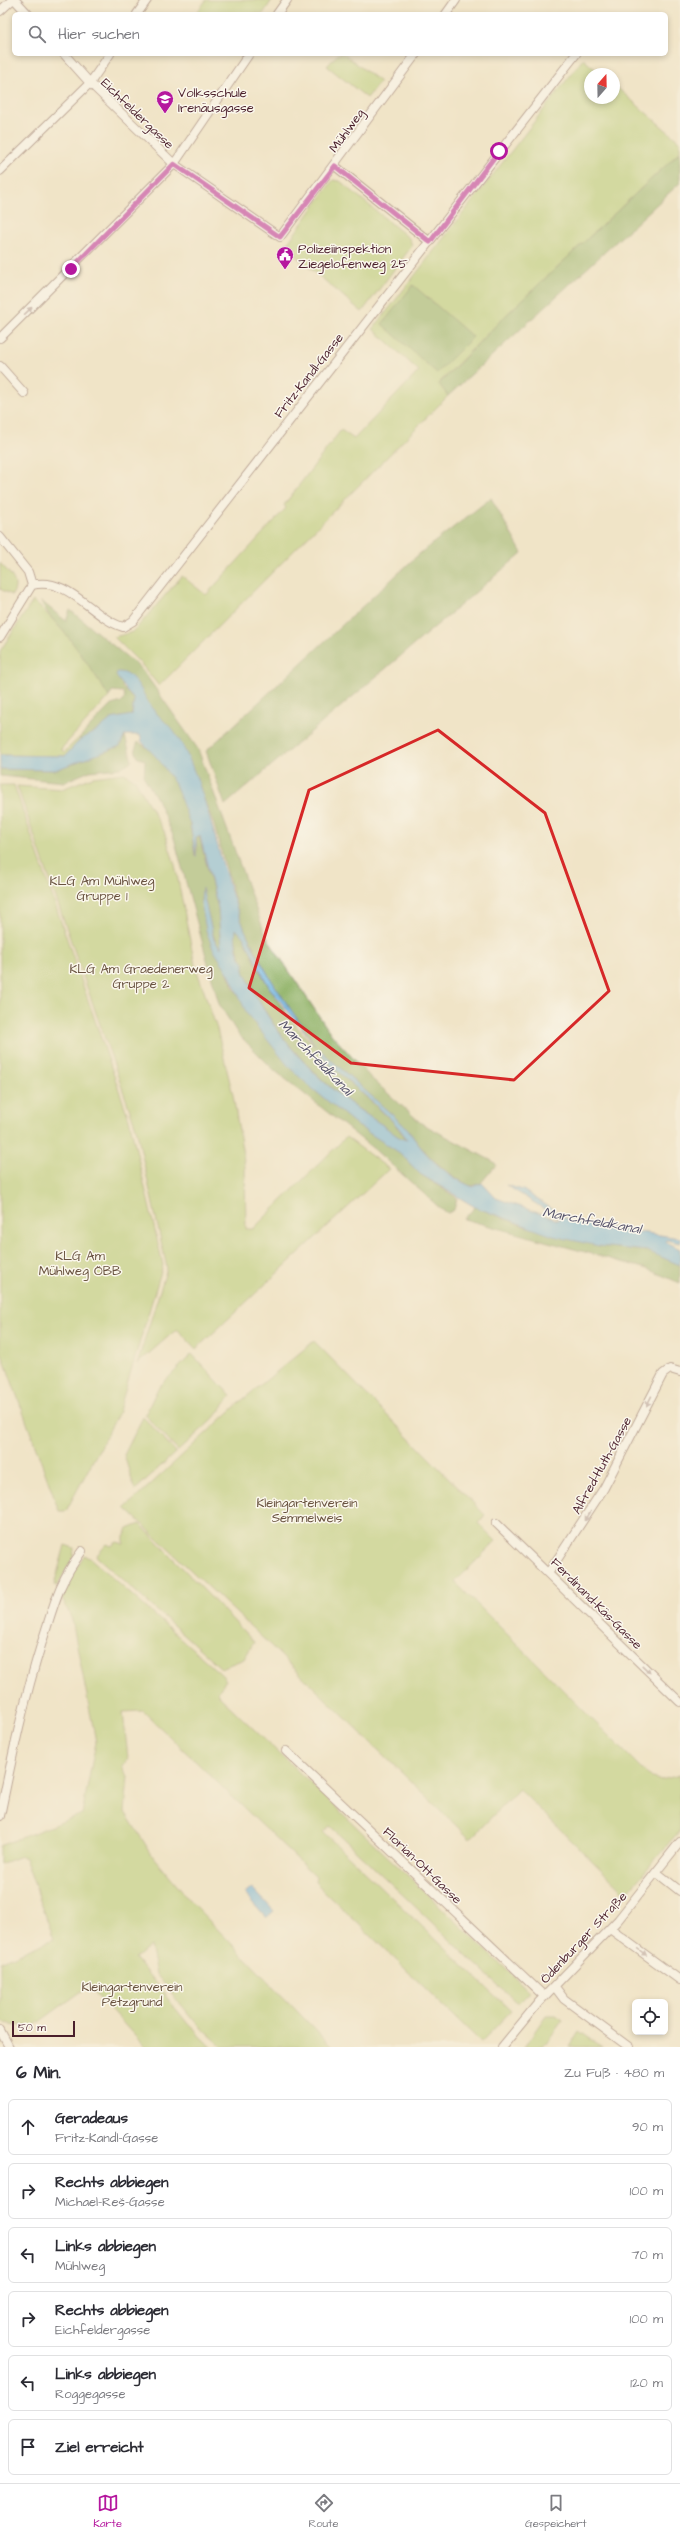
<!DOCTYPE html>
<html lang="de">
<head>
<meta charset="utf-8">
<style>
  :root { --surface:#fff; --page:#f2f2f3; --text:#2b2b33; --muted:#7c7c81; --line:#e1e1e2; --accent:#b5179e }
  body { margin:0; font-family:"Architects Daughter",sans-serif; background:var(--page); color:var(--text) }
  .controls { position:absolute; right:12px; bottom:12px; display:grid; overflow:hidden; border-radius:6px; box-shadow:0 2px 6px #0003 }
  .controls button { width:36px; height:36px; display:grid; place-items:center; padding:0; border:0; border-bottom:1px solid var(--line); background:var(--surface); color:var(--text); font:20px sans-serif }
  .compass { position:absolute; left:584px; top:68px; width:36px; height:36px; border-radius:50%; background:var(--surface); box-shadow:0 2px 6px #0003; rotate:20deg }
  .scale { position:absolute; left:12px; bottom:10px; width:63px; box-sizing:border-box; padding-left:4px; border:2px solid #4a1f2b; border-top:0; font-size:11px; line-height:14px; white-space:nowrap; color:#4a1f2b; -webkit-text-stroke:3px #fbf7ec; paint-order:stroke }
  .stop { position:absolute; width:12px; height:12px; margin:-9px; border:3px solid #b5179e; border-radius:50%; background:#fff }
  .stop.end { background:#b5179e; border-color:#fff; box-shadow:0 1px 4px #0008 }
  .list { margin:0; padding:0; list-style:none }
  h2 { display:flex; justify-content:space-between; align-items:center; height:52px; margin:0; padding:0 16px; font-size:17px }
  h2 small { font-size:13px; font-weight:400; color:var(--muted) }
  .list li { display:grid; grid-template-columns:26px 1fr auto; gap:12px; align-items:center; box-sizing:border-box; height:56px; margin:0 8px 8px; padding:0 8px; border:1px solid var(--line); border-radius:6px }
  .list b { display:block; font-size:15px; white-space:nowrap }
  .list p { margin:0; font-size:13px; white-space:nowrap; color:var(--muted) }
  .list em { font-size:13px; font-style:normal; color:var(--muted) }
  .icon { flex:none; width:22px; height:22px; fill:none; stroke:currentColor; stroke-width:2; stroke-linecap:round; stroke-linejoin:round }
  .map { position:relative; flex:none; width:680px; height:2047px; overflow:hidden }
  .search { position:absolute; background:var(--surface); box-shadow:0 2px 6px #0003; left:12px; right:12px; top:12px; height:44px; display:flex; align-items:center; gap:10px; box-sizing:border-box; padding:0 14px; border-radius:6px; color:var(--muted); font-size:15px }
  .sheet { height:436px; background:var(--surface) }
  nav { display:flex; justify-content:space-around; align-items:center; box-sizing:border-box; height:56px; border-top:1px solid var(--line); background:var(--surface); font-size:11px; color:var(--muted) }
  nav a { display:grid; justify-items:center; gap:2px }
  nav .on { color:var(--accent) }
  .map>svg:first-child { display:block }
  .green { fill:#b0cc72; stroke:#7d764e }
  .forest { fill:#8cb064; stroke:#6b6848 }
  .water { fill:#6bb3e2; stroke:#5a6986 }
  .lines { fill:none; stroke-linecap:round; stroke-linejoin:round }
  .minor-casing { stroke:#846462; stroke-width:10 }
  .minor { stroke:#fff; stroke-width:8 }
  .oneway { fill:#ae9aa0 }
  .route { stroke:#b5179e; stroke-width:5 }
  .marked { fill:none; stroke:#d62828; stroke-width:3; stroke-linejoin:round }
  .labels { text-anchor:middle; stroke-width:3; stroke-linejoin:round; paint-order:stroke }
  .poi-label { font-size:13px; fill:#4a1f2b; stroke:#fbf7ec; text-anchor:start }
  .street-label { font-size:13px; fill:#4a1f2b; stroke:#fbf7ec }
  .park-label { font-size:13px; fill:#695340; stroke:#fbf7ec }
  .water-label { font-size:14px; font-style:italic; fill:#56536b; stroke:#fbf7ec }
</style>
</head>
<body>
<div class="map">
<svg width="680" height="2047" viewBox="0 0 680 2047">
  <rect width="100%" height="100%" fill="#fbf7ec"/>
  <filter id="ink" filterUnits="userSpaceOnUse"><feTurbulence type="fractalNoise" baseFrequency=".025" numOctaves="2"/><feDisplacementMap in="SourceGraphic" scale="8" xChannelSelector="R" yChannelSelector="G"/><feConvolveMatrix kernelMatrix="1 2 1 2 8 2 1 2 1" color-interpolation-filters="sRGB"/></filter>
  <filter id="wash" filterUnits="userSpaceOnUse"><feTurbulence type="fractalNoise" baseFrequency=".012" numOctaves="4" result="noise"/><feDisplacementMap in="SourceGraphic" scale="16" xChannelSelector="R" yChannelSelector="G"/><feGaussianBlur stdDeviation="0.9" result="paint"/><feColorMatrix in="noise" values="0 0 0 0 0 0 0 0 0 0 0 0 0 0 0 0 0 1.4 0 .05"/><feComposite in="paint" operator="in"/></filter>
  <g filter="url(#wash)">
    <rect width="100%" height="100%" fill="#f0e4c7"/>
    <path class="green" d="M 206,0 L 272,0 L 263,14 L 196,14 Z
      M 338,54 L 344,54 L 380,82 L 367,98 L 327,66 Z
      M 583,59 L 601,74 L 590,74 L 590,98 L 614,98 L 614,85 L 680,142 L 680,152 L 503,318 L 439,383 L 448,396 L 159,686 L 140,663 L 114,637 L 133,632 L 182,576 L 206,595 L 286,508 L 284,505 L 341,430 L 354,439 L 419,371 L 373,329 Z
      M 333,180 L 340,181 L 410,239 L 412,246 L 362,312 L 285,247 Z
      M 0,563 C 8,572 21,582 12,595 L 0,589 Z
      M 33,601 C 65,628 88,662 109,697 L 61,749 L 64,752 L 79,738 L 80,740 L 65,756 L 0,755 L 0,651 Z
      M 124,773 L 135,780 L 164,831 L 175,865 L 195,965 L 217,1029 L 233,1095 L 245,1167 L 246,1229 L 253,1229 L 346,1137 L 389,1169 L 196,1349 L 177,1329 L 137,1364 L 167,1268 L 136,1128 L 17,786 L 62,789 L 93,777 Z
      M 0,785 L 14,785 L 129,1119 L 163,1265 L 118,1414 L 66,1511 L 59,1511 L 0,1349 Z
      M 314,1341 L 485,1515 L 478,1523 L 496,1541 L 455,1582 L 651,1778 L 661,1780 L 680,1775 L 680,1830 L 626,1894 L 519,1789 L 470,1839 L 270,1645 L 125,1508 L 240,1402 Z
      M 192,1354 L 231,1396 L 213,1419 L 178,1451 L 145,1415 L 158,1388 Z
      M 143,1417 L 176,1452 L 135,1490 L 124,1455 Z
      M 140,1524 L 254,1642 L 244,1659 L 221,1668 L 96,1556 L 107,1544 L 111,1546 L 117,1542 L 124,1544 L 124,1537 L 128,1529 Z
      M 65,1545 L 74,1548 L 73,1558 L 57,1586 L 54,1585 Z
      M 84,1556 L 90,1558 L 222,1675 L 226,1680 L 218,1692 L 220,1697 L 530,1992 L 518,2004 L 330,1826 L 323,1832 L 511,2011 L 481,2042 L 315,1882 L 316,1877 L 143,1711 L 123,1712 L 128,1758 L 122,1767 L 128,1776 L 125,1812 L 154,1858 L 191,1902 L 332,2047 L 223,2047 L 197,2024 L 156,1974 L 150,1946 L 134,1959 L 136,1959 L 188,2024 L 212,2047 L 145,2047 L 89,1986 L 32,2027 L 3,2023 L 0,2018 L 0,1962 L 54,1939 L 25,1858 L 21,1856 L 0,1864 L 0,1846 L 82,1814 L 96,1742 L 72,1620 L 61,1595 L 64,1585 Z
      M 546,2015 L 556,2015 L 563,2020 L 543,2047 L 524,2047 Z
      M 579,2031 L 602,2047 L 569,2047 Z"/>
    <path class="forest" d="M 680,152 L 680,183 L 448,396 L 439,384 L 503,318 Z
      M 413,285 L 473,337 L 437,373 L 382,324 Z
      M 491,498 L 522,553 L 225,805 L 206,751 L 419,554 Z
      M 41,601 L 66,621 L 70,610 L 138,666 L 146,675 L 198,749 L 264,931 L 271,944 L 331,1034 L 371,1078 L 421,1123 L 494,1162 L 496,1165 L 480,1184 L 470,1186 C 446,1173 421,1152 408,1129 L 319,1049 L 345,1078 L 393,1122 L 407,1140 C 398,1139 389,1129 381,1124 C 321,1087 272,1035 244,971 C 245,963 233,944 235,929 C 247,936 251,954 257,966 C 270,990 294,1028 315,1045 L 272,982 L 245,931 L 237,908 L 214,825 L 189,760 L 171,728 L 151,708 L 134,680 L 125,673 L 122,687 L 134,700 L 132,715 L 111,719 L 98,730 L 80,740 L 79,738 L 111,705 L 122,702 L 125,697 L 123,692 L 112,691 L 109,697 C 97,677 83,657 69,638 C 59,625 47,616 41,601 Z
      M 125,736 L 132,761 L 120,768 L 90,771 L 64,782 L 0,776 L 0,769 L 55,770 L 120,746 Z
      M 138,742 C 176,762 191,817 195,857 L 197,850 L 196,838 L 199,836 L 218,908 L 221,948 L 214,940 L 202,889 L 201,903 L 234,989 L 308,1085 L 358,1126 L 400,1153 L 420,1174 L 457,1198 L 454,1210 L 448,1213 L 442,1210 L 375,1150 L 274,1070 L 238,1034 L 219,1004 L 174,838 L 157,799 L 144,777 L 145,760 L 138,758 L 135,749 Z
      M 475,1207 L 524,1226 L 599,1246 L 647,1251 L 680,1265 L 680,1283 L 647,1269 L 464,1219 Z"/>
    <path class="water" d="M 117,672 C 136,671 143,695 151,707 C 156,714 164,720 170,727 C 178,735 185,750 190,761 C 213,815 222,875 245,930 C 263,972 290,1008 316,1046 L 269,987 L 244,938 L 236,929 C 234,940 237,955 244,963 L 244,971 C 271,1035 321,1088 381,1124 C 389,1129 398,1139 407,1140 C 395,1114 321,1064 319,1049 L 408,1129 C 421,1152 447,1177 473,1187 L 482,1183 L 496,1198 L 558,1220 L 560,1219 L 506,1185 L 523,1190 L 572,1222 L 680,1238 L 680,1243 L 666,1240 L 665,1242 L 680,1249 L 680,1265 L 647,1251 L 599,1246 L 553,1236 L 475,1207 L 420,1174 L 400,1153 L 358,1126 L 308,1085 L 289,1067 L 247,1014 L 229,974 L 213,949 L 206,930 L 201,903 L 202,888 L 214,940 L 221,948 L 218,908 L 200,836 L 196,838 L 196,857 L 190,824 L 175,784 L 159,760 L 142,742 L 140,735 L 125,735 L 120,746 L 55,770 L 0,769 L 0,755 L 65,756 L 80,740 L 98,730 L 111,719 L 132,715 L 134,700 L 116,676 Z
      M 252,1888 L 274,1911 L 266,1918 L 245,1894 Z"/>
  </g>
  <g filter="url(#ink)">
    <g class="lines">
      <g class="minor-casing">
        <path id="minor" d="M 15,0 L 28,14
          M 0,11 L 12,0
          M 137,14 L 147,0
          M 277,14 L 287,0
          M 446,14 L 456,0
          M 64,54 L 90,83 L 174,164 L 280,237 L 416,54
          M 335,166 L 430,242
          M 0,171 L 90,83 L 110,54
          M 0,338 L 174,164 L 249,54
          M 0,366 L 24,393
          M 0,537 L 28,572 L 32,585
          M 32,585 C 69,576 91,617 123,627 L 133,621 L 576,54
          M 0,637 L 32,585
          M 496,1523 L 680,1702
          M 549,1572 L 604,1488 L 663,1374 L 670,1369 L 680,1372
          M 286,1751 L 544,1996
          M 0,1816 C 12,1757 24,1699 42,1642 C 54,1605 58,1583 82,1551
          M 656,1872 L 680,1891
          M 610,1929 L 680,1980
          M 555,1987 L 564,1999 L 629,2047
          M 0,2030 L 9,2047
          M 502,2047 L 539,2002 L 618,1920 L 680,1842"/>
      </g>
      <use href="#minor" class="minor"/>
    </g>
    <defs><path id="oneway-solid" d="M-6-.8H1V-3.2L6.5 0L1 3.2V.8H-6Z"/></defs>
    <g class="oneway">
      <use href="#oneway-solid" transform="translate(28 311) rotate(-44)"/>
      <use href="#oneway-solid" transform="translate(649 1401) rotate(117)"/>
      <use href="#oneway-solid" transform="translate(588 1516) rotate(121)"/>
      <use href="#oneway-solid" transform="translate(646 1669) rotate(44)"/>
      <use href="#oneway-solid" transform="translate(642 1952) rotate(36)"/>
    </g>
  </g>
  <g class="lines" filter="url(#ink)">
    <path class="route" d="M 71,269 L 174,164 L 280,237 L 335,166 L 430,242 L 499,151"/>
  </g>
  <path d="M0 0H680V2047H0ZM 438,730 L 545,813 L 609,991 L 514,1080 L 351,1063 L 249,988 L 309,790 Z" fill="#f0e4c7" fill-opacity=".55" fill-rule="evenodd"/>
  <path class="marked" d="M 438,730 L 545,813 L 609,991 L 514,1080 L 351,1063 L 249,988 L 309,790 Z"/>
  <defs>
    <g id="school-pin" transform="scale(0.9)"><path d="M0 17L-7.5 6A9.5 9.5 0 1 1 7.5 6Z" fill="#b5179e" stroke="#fbf7ec"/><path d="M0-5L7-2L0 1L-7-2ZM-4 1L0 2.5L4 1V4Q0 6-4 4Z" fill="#fff"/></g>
    <g id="civic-pin" transform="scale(0.9)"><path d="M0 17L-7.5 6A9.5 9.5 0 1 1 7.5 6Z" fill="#b5179e" stroke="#fbf7ec"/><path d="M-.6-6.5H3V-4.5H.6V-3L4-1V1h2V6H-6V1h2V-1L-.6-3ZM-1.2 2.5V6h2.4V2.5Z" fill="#fff"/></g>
  </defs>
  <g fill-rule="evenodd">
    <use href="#school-pin" x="165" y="99"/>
    <use href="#civic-pin" x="285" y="255"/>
  </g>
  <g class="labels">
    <g class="poi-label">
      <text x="178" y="97">Volksschule<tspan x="178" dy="15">Irenäusgasse</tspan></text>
      <text x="298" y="253">Polizeiinspektion<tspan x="298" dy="15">Ziegelofenweg 25</tspan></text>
    </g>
    <g class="street-label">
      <text transform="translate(138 113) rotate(44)" y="5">Eichfeldergasse</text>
      <text transform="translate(346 130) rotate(-54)" y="5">Mühlweg</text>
      <text transform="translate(308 375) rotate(-52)" y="5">Fritz-Kandl-Gasse</text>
      <text transform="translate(601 1465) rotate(-61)" y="5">Alfred-Huth-Gasse</text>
      <text transform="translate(597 1603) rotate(45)" y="5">Ferdinand-Käs-Gasse</text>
      <text transform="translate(423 1865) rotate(44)" y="5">Florian-Ott-Gasse</text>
      <text transform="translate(583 1937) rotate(-47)" y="5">Ödenburger Straße</text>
    </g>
    <g class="park-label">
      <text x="102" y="885">KLG Am Mühlweg<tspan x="102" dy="15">Gruppe 1</tspan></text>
      <text x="141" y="973">KLG Am Graedenerweg<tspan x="141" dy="15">Gruppe 2</tspan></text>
      <text x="80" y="1260">KLG Am<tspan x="80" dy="15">Mühlweg ÖBB</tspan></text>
      <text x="307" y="1507">Kleingartenverein<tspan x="307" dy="15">Semmelweis</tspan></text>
      <text x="132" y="1991">Kleingartenverein<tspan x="132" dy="15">Petzgrund</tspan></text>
    </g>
    <g class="water-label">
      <text transform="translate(316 1057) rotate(46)" y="5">Marchfeldkanal</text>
      <text transform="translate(592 1220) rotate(10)" y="5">Marchfeldkanal</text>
    </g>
  </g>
</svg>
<div class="controls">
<button><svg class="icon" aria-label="locate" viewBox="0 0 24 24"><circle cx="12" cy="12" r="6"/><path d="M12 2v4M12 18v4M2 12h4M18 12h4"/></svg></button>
</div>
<svg class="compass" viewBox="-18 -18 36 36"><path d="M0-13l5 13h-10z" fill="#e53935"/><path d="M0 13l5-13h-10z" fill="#7c7c81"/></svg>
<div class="scale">50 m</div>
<div class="stop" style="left:499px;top:151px"></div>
<div class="stop end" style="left:71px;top:269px"></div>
<div class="search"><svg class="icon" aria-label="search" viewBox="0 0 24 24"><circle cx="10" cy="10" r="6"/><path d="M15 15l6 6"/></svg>Hier suchen</div>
</div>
<section class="sheet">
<h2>6 Min.<small>Zu Fuß · 480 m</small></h2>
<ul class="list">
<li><svg class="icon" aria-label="ahead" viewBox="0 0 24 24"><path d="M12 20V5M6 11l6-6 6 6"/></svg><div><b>Geradeaus</b><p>Fritz-Kandl-Gasse</p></div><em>90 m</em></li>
<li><svg class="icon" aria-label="right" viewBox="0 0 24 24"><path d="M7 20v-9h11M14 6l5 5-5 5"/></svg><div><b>Rechts abbiegen</b><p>Michael-Reš-Gasse</p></div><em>100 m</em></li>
<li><svg class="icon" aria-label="left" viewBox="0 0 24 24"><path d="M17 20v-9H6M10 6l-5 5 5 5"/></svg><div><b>Links abbiegen</b><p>Mühlweg</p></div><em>70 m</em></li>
<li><svg class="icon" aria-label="right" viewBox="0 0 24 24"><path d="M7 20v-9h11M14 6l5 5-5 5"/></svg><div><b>Rechts abbiegen</b><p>Eichfeldergasse</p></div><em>100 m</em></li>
<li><svg class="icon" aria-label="left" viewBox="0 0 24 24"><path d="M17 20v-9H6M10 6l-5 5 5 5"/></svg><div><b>Links abbiegen</b><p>Roggegasse</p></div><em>120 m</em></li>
<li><svg class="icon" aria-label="arrive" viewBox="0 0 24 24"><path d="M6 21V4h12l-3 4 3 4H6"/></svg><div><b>Ziel erreicht</b></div></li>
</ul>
</section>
<nav>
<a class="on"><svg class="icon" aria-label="map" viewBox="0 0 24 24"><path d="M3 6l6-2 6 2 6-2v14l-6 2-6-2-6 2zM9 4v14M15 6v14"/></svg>Karte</a>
<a><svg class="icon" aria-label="directions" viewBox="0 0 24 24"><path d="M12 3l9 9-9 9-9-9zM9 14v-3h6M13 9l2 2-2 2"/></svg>Route</a>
<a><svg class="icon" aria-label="saved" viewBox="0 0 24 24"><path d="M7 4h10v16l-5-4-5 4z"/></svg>Gespeichert</a>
</nav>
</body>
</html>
